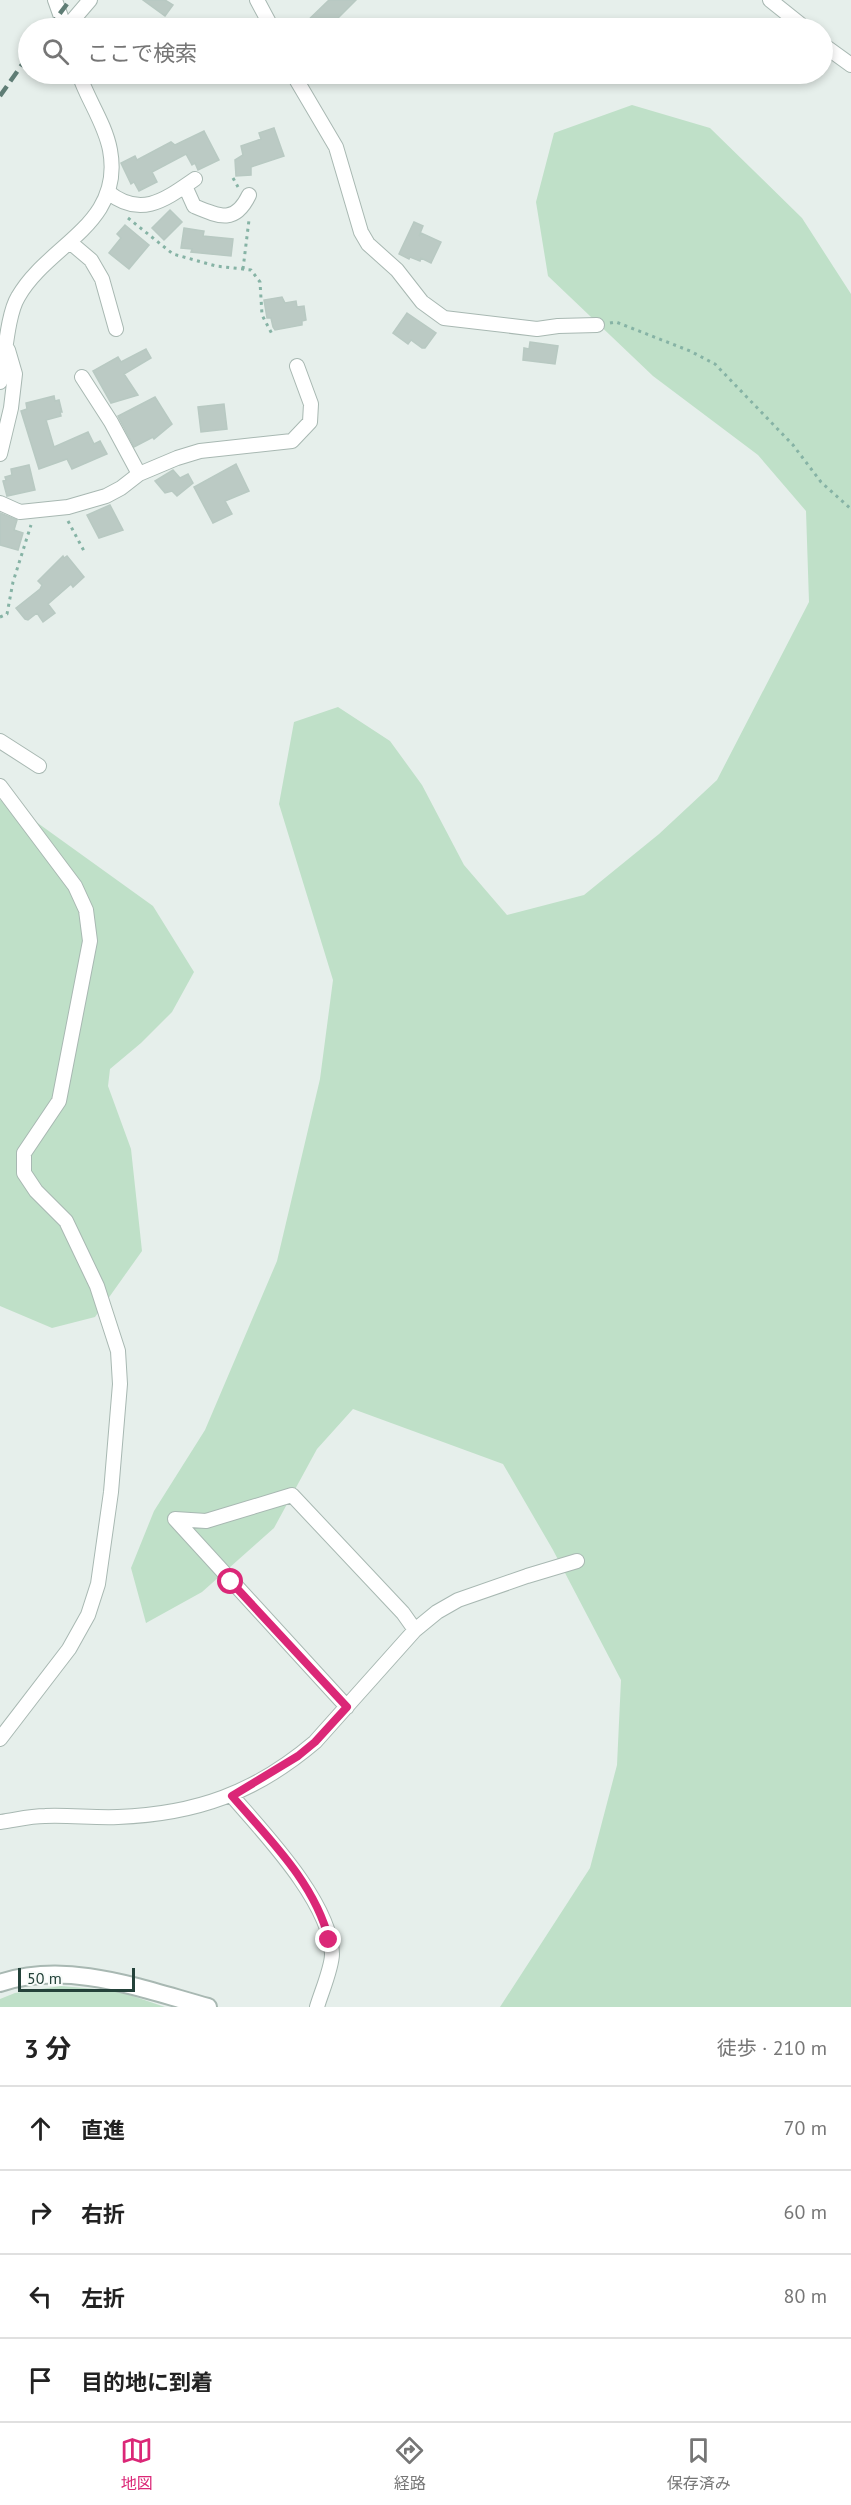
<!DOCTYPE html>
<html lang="ja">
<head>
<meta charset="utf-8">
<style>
  :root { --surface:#fff; --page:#f2f2f2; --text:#222; --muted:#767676; --line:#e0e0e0; --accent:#db2777 }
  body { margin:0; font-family:"PT Sans","Noto Sans JP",sans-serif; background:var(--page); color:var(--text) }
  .scale { position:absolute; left:18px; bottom:15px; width:117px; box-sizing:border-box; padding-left:6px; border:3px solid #24423a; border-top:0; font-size:16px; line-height:21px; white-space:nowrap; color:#24423a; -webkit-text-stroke:4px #f7fbf9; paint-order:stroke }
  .stop { position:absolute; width:18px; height:18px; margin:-14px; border:4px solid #db2777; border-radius:50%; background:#fff }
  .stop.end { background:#db2777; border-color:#fff; box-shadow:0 2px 6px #0008 }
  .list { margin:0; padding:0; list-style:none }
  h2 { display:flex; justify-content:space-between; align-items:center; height:78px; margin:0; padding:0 24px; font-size:26px }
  h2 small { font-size:20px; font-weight:400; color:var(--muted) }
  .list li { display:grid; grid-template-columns:39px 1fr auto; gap:18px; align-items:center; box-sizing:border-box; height:84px; padding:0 24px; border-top:2px solid var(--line) }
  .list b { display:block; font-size:22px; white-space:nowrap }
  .list em { font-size:20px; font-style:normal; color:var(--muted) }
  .icon { flex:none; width:33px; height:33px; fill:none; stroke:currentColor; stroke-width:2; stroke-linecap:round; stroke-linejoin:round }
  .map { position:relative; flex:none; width:851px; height:2007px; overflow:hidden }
  .search { position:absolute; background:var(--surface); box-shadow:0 3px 9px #0003; left:18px; right:18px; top:18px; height:66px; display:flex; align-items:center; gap:15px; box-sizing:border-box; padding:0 21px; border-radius:33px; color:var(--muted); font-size:22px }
  .sheet { height:414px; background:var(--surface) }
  nav { display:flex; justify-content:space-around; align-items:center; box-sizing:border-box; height:84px; border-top:2px solid var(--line); background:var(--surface); font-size:16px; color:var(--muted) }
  nav a { display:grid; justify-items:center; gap:3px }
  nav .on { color:var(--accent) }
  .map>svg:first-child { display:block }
  .green { fill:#bfe0c8 }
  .building { fill:#bbcac4; stroke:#b8c9c2; stroke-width:1.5 }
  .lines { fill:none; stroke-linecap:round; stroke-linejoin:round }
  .minor-casing { stroke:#a8b8b2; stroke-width:16 }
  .tertiary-casing { stroke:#a8b8b2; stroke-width:20 }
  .path { stroke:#86b3a5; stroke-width:3; stroke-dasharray:3 4.5; stroke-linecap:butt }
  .minor { stroke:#fff; stroke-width:14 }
  .tertiary { stroke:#fff; stroke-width:16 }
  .rail { stroke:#5f7d75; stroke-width:4.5; stroke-dasharray:12 6; stroke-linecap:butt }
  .route { stroke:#db2777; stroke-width:8 }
</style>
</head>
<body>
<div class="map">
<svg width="851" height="2007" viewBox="0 0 851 2007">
  <rect width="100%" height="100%" fill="#e6efeb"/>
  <path class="green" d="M 632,105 L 710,128 L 802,218 L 851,294 L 851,2007 L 500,2007 L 590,1868 L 617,1765 L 621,1680 L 553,1550 L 503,1464 L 353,1409 L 317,1449 L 274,1528 L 202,1592 L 146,1623 L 131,1568 L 154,1511 L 205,1430 L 277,1261 L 320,1079 L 333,980 L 279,804 L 294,722 L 338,707 L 390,741 L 422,785 L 464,865 L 507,915 L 584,895 L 659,834 L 717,780 L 809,602 L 806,511 L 758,455 L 653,376 L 548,276 L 536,202 L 554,133 Z
    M 0,800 L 14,806 L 153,906 L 194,972 L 172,1012 L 141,1043 L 110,1069 L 108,1086 L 131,1149 L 142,1251 L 95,1317 L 52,1328 L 0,1306 Z
    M 61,1986 L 118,1991 L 165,2007 L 0,2007 L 0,1999 L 15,1993 Z"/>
  <path class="building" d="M 143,0 L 165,0 L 173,5 L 165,16 Z
    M 329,0 L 356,0 L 328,28 L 300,28 Z
    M 274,128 L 284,156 L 251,167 L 251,175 L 236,176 L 235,160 L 243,155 L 241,146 L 261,139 L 259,133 Z
    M 204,131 L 219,160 L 198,170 L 195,163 L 192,165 L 186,154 L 152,172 L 157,182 L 139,191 L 134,182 L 131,184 L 121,163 L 135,156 L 137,160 L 171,142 L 175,145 Z
    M 170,210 L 182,222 L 164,240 L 152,228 Z
    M 414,222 L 423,226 L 419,236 L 421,233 L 441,242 L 431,263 L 421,258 L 420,261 L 410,257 L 409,259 L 399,254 Z
    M 125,225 L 149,245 L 129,269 L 109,253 L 121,238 L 117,234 Z
    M 184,228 L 204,231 L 203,236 L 233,239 L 231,256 L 191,252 L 192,249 L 181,248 Z
    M 282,297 L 285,303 L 296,301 L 297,307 L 304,306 L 306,320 L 302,321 L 302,325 L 275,330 L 273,327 L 271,318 L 267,318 L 264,300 Z
    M 407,313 L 436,333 L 425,348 L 422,348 L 411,340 L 408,344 L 393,333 Z
    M 530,342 L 558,346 L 555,364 L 523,360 L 524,348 L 529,349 Z
    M 146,349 L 151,358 L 124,374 L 138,395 L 111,403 L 93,371 L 118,357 L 121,362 Z
    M 54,396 L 55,401 L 59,400 L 62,412 L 60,412 L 61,416 L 46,420 L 54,447 L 88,432 L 94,444 L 100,441 L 107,454 L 72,469 L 67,459 L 39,469 L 21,411 L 27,409 L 26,403 Z
    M 155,397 L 172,424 L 154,439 L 153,437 L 134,447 L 118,416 Z
    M 224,404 L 227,429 L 201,432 L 198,407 Z
    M 236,464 L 249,491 L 225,501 L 232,514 L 213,523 L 194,487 Z
    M 29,465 L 35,490 L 7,496 L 3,481 L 6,480 L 5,477 L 12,475 L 11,469 Z
    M 173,470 L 180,478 L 188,474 L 193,483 L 177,496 L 172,491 L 165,493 L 155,481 Z
    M 110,505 L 123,530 L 99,538 L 87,515 Z
    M 0,513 L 17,520 L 14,530 L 23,533 L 18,550 L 0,545 Z
    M 63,556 L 64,558 L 67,556 L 84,577 L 73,587 L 71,584 L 48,604 L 55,613 L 43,622 L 37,613 L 28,620 L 25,619 L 16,608 L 40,589 L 42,585 L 38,581 Z"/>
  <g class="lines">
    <g class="minor-casing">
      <path id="minor" d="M 55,0 L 65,28
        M 257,0 L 272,28
        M 770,0 L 805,28
        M 66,28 L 90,0
        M 822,44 L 851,65
        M 293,74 L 336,147 L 361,232 L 368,244 L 397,270 L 422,302 L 444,318 L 537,329 L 558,326 L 597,325
        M 185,186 L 194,206 C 220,217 235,224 249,195
        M 108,192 C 141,219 166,199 195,179
        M 71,243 L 91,260 L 102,279 L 116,329
        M 82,377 L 111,422 L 139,474
        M 0,382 C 5,360 7,315 18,297 C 48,244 124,225 110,150 C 105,123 87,99 79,74
        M 0,454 L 11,408 L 15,374 L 8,350
        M 0,503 L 20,512 L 68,507 L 106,496 L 121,488 L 139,474 L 177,458 L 200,451 L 292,441 L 310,422 L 311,404 L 297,366
        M 0,741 L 39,766
        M 0,786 L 75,886 L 86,910 L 90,941 L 59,1101 L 24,1153 L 24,1173 L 36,1191 L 66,1221 L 97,1286 L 118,1351 L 120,1384 L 111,1492 L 98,1584 L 88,1615 L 69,1649 L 0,1739
        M 347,1707 L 175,1519 L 206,1521 L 292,1495 L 403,1613 L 415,1630
        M 232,1796 C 264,1833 331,1903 332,1954 C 332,1968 321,1993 317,2007
        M 0,1822 C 15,1820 30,1816 45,1816 C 70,1815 94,1818 118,1817 C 196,1814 255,1793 315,1742 L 415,1630 L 437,1612 L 458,1600 L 527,1576 L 577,1561"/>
    </g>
    <g class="tertiary-casing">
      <path id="tertiary" d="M 0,1983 C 68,1960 142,1989 208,2007"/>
    </g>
    <path class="path" d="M 233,178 L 238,187
      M 128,218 L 173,254 L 216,266 L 251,270 L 260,282 L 262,315 L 272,334
      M 243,269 L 249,220
      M 610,323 L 616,322 L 690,351 L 715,364 L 793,445 L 821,482 L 851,509
      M 68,521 L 84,551
      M 0,617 L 7,614 L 13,582 L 31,525"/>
    <use href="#minor" class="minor"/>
    <use href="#tertiary" class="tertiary"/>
    <path class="rail" d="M 49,28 L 70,0
      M 0,96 L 28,56"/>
  </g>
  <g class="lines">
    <path class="route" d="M 231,1582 L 347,1707 L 315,1742 L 298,1756 L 232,1796 C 269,1839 315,1883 329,1940"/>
  </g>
</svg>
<div class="scale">50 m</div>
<div class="stop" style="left:231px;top:1582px"></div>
<div class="stop end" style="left:329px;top:1940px"></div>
<div class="search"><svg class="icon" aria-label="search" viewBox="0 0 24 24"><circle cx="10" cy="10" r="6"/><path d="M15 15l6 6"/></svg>ここで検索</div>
</div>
<section class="sheet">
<h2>3 分<small>徒歩 · 210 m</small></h2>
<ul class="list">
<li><svg class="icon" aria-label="ahead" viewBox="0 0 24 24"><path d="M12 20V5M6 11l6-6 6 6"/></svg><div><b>直進</b></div><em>70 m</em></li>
<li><svg class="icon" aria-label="right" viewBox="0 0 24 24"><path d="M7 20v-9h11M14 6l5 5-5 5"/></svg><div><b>右折</b></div><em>60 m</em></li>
<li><svg class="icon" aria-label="left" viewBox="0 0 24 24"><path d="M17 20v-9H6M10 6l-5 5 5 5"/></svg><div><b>左折</b></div><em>80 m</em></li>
<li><svg class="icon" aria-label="arrive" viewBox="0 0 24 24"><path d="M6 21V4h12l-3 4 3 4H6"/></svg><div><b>目的地に到着</b></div></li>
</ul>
</section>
<nav>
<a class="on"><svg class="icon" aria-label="map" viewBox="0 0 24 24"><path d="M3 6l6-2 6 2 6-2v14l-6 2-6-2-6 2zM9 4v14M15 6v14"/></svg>地図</a>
<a><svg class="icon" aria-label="directions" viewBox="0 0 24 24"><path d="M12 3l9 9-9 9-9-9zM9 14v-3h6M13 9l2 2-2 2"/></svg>経路</a>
<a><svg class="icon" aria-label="saved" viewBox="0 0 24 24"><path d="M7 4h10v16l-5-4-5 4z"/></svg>保存済み</a>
</nav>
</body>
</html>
